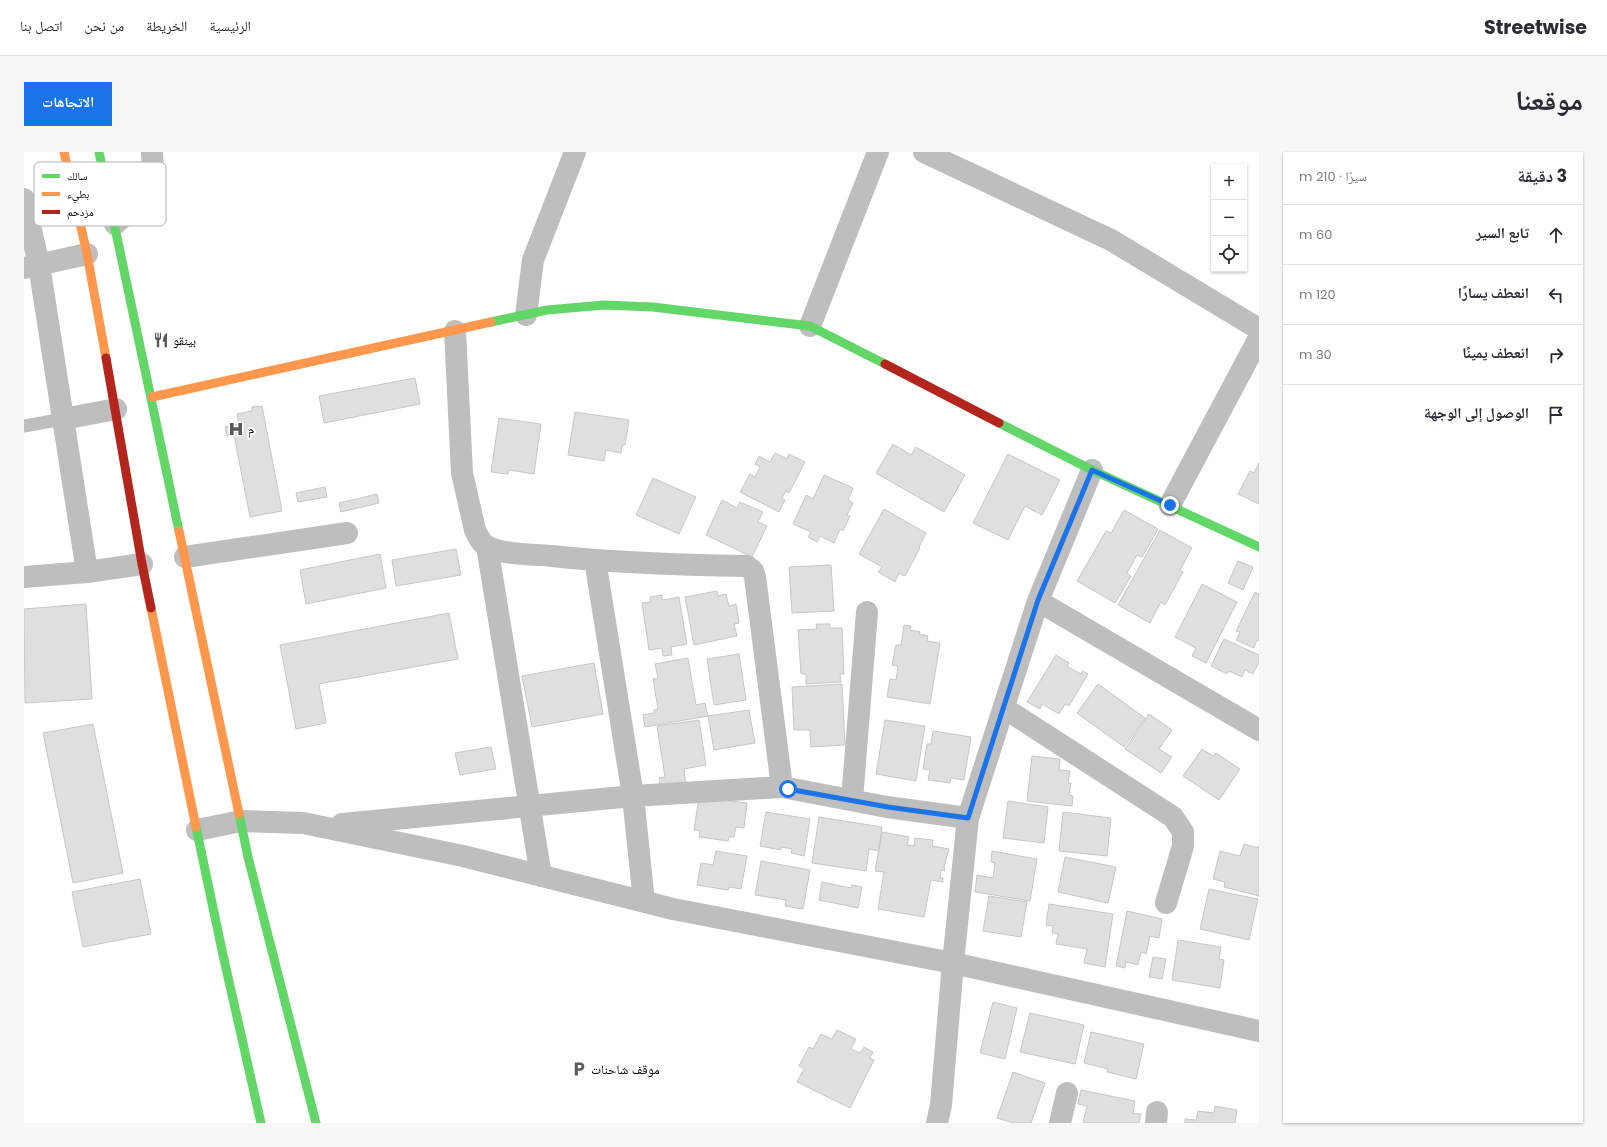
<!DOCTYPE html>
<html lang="ar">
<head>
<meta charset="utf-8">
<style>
  :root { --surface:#fff; --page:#f7f7f7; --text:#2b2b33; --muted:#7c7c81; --line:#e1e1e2; --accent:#1a73e8 }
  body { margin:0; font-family:Poppins,"Noto Naskh Arabic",sans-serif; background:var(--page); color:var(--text); direction:rtl }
  .controls { position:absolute; right:12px; top:12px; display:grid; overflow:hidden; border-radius:0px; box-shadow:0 1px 3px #0004 }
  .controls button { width:36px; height:36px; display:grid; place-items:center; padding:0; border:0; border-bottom:1px solid var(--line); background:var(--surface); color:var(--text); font:20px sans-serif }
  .stop { position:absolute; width:12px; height:12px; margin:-9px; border:3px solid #1a73e8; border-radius:50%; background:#fff }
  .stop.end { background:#1a73e8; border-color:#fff; box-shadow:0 1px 4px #0008 }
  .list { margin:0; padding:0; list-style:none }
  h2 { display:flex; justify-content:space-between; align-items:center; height:52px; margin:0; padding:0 16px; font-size:17px }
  h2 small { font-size:13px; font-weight:400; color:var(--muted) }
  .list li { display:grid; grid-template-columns:26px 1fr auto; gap:12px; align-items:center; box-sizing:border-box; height:60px; padding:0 16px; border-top:1px solid var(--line) }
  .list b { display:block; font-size:15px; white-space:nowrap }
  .list em { font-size:13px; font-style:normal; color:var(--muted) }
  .icon { flex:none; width:22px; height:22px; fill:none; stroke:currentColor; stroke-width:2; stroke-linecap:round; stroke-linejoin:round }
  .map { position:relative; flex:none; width:1235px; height:971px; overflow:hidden; direction:ltr; border-radius:0px }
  header { display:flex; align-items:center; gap:24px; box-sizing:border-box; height:56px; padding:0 20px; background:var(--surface); border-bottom:1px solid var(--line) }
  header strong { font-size:19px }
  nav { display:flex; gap:22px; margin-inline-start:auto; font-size:14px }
  .intro { display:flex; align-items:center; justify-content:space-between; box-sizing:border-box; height:96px; padding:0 24px }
  h1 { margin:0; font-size:28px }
  .button { padding:10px 18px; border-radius:0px; background:var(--accent); color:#fff; font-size:14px; font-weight:700 }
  main { display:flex; gap:24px; padding:0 24px }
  aside { flex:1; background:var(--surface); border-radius:0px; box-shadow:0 1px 3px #0004 }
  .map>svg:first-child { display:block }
  .building { fill:#dfdfdf; stroke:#c7c7c7 }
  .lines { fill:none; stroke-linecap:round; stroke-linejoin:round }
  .lane { stroke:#bebebe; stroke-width:13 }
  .street { stroke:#bebebe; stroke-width:22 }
  .fast { stroke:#63d668; stroke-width:9 }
  .slow { stroke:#ff974d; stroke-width:9 }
  .jam { stroke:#b3261e; stroke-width:9 }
  .route { stroke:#1a73e8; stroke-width:5 }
  .labels { text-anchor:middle; stroke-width:4; stroke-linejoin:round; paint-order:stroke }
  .poi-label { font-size:13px; fill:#000; stroke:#fff; text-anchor:start }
  .key { fill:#fff; stroke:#b2b2b2; stroke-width:1 }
  .key-label { font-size:11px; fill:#000 }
</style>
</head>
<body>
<header>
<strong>Streetwise</strong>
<nav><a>الرئيسية</a><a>الخريطة</a><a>من نحن</a><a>اتصل بنا</a></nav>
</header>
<div class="intro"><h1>موقعنا</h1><a class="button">الاتجاهات</a></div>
<main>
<aside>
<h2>3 دقيقة<small>سيرًا · 210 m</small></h2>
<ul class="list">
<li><svg class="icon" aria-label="ahead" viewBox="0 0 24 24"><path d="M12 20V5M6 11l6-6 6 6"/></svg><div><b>تابع السير</b></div><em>60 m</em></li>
<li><svg class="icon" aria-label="left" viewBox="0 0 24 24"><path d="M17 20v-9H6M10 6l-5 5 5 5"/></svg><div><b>انعطف يسارًا</b></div><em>120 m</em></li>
<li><svg class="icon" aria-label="right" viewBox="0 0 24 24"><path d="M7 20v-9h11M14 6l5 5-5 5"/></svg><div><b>انعطف يمينًا</b></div><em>30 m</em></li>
<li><svg class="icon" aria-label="arrive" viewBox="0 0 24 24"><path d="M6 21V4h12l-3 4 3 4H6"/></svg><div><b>الوصول إلى الوجهة</b></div></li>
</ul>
</aside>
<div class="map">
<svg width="1235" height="971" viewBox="0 0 1235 971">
  <rect width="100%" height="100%" fill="#fff"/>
  <path class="building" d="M 391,226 L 396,252 L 300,271 L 295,244 Z
    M 238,254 L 258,359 L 226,365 L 210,283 L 203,284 L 201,275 L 215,272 L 213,262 L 228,259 L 228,255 Z
    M 551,260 L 605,268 L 601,293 L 598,293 L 597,301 L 582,298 L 580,309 L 544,303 Z
    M 475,266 L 517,272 L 510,322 L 485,318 L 484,322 L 467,320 Z
    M 869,292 L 887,303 L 892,295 L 941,323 L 920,360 L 852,321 Z
    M 751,301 L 763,307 L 765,302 L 781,310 L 765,341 L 762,339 L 758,346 L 761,348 L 755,360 L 716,340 L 726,322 L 731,325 L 736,315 L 731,312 L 735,304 L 746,310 Z
    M 984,302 L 1036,328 L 1018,363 L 1001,354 L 984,388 L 949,371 Z
    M 1235,311 L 1235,352 L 1214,342 L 1226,319 L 1230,321 Z
    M 800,323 L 829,336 L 824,348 L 829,351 L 823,363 L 826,364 L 819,379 L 816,377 L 810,391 L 796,384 L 793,390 L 784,385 L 787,380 L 769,372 L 782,343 L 789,347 Z
    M 629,326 L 672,345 L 655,382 L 612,363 Z
    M 301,335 L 303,345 L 274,350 L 272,341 Z
    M 353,342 L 355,351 L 317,360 L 315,351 Z
    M 698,348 L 713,356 L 716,350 L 739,360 L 734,370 L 743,374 L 728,405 L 682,383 Z
    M 860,357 L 902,381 L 895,395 L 896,396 L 881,424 L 875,421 L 871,430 L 854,420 L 858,415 L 835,402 Z
    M 1100,358 L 1134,377 L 1118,405 L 1113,403 L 1103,421 L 1107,424 L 1091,451 L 1053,429 L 1082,379 L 1087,381 Z
    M 1136,378 L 1168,396 L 1156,418 L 1159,420 L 1141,453 L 1137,450 L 1126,471 L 1094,453 Z
    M 432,397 L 437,423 L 372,434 L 368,408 Z
    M 356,402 L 362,436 L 282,452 L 276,418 Z
    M 1214,409 L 1229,415 L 1219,438 L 1204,431 Z
    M 807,413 L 810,459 L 768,461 L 765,415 Z
    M 1178,432 L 1213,450 L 1182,511 L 1168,504 L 1172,496 L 1151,485 Z
    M 693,439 L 694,444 L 702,442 L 705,454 L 712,452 L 715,471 L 710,472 L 713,484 L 670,493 L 661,445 Z
    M 1231,440 L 1235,442 L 1235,489 L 1233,488 L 1230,496 L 1212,488 L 1216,480 L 1212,479 Z
    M 638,443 L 638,448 L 655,445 L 663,492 L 647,495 L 648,503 L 639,504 L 638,496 L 625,498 L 618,451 L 627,450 L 626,445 Z
    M 62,452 L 68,547 L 1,551 L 0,457 Z
    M 425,461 L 434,507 L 295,532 L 302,571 L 272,577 L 256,493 Z
    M 792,472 L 806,472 L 806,476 L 818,476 L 820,522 L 816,522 L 817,530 L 782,532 L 782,522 L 777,522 L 774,478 L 793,477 Z
    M 880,473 L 887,474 L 886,478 L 896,480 L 895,482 L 904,484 L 903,489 L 916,491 L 906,552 L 863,545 L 866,527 L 872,528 L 874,514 L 868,513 L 872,493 L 877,493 Z
    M 1200,487 L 1235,503 L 1235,510 L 1229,522 L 1221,518 L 1218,525 L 1205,519 L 1203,522 L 1187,514 Z
    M 715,502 L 722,548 L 690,553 L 683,507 Z
    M 1032,503 L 1045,511 L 1043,514 L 1057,522 L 1059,519 L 1064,522 L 1045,554 L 1041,552 L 1035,562 L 1018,552 L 1016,557 L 1003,550 Z
    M 664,506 L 672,553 L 681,551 L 684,564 L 621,575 L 619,563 L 630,561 L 630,558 L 634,557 L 629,527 L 634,526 L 631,512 Z
    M 570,511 L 579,562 L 508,575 L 498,524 Z
    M 818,532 L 821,593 L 787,595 L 786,578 L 770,578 L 768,535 Z
    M 1074,532 L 1121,566 L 1100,595 L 1053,561 Z
    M 725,558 L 731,591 L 690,598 L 684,564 Z
    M 1125,562 L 1148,578 L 1135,597 L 1148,605 L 1137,621 L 1101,597 Z
    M 675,568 L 682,613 L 660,617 L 662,635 L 637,638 L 635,626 L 641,625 L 633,574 Z
    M 861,568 L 901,574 L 892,629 L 852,622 Z
    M 69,572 L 99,721 L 49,731 L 19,581 Z
    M 909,579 L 947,585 L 940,628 L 927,626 L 926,631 L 904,628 L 906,618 L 899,617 L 903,592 L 907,592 Z
    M 467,595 L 472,617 L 436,623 L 431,601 Z
    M 1178,597 L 1189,604 L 1192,601 L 1216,617 L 1195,648 L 1159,624 Z
    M 1008,604 L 1036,607 L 1035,618 L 1046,619 L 1044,631 L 1047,631 L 1045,643 L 1049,644 L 1048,654 L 1003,649 Z
    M 675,645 L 723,651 L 720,676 L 712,675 L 710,685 L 705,685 L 704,689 L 675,685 L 676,679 L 670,678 Z
    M 984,649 L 1024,655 L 1020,691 L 979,686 Z
    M 742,660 L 786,667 L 780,704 L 767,701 L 768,697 L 757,695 L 757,698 L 736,694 Z
    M 1039,660 L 1087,666 L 1083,704 L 1035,699 Z
    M 795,665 L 858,675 L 855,699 L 845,697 L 842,719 L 788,711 Z
    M 858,680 L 885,685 L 883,693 L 890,694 L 891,686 L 909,688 L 908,694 L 925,697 L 920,715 L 921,719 L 917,718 L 916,726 L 919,726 L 919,730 L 907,728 L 900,765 L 854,757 L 860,720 L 851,719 Z
    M 1220,692 L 1234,696 L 1235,694 L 1235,744 L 1200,735 L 1201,730 L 1189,727 L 1196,699 L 1216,704 Z
    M 692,699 L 723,704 L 717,737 L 705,735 L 704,738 L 673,733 L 677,711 L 689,713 Z
    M 968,699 L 1013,707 L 1006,749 L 951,740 L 953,723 L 969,726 L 971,711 L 967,710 Z
    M 1041,705 L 1092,715 L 1084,751 L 1034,740 Z
    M 737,709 L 786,718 L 779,757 L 761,754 L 762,748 L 731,743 Z
    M 116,727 L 127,782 L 59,795 L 48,740 Z
    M 798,730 L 827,736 L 828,733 L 838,735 L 834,756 L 795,748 Z
    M 1185,737 L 1234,747 L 1225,788 L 1176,777 Z
    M 965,744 L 1003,750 L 997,785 L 959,779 Z
    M 1025,752 L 1089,762 L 1081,815 L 1060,811 L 1063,797 L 1032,792 L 1034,782 L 1028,781 L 1029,774 L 1022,773 Z
    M 1103,759 L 1138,767 L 1135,786 L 1126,784 L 1122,802 L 1117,800 L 1114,813 L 1102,810 L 1101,816 L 1092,814 Z
    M 1154,788 L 1197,795 L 1195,807 L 1200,808 L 1196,836 L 1148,828 Z
    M 1129,805 L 1142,807 L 1138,827 L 1125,825 Z
    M 969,850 L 993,856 L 981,907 L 956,901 Z
    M 1006,861 L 1060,873 L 1051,912 L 996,900 Z
    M 813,878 L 832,887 L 827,897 L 836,901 L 840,895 L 849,900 L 846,906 L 850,908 L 826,956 L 773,930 L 780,917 L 775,914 L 785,895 L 789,897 L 797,882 L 808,887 Z
    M 1067,880 L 1120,892 L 1112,927 L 1083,920 L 1084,917 L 1060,911 Z
    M 989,920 L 1021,931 L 1007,971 L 989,971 L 973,966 Z
    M 1057,938 L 1111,949 L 1109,961 L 1117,962 L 1115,971 L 1059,971 L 1063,954 L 1054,952 Z
    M 1191,954 L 1213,958 L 1211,971 L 1161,971 L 1161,967 L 1172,968 L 1174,959 L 1190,961 Z"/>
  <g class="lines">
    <path class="lane" d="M 0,274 L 39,267"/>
    <path class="street" d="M 900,0 L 1087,88 L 1235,177
      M 0,47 L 15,113 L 63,420
      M 91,72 L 129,39 L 130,34 L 128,0
      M 0,116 L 63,102
      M 502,163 L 509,108 L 551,0
      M 786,174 L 854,0
      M 431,179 L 438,321 L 451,378 C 454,384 457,392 464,395 C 483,403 507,402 528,404 C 593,411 658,413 723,414 L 729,419 L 731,425 L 758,635
      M 39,267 L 92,257
      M 1068,318 L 1014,449 L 1235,578
      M 1146,353 L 1235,186
      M 463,394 L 517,724
      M 161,405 L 323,381
      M 571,408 L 609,644 L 620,750
      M 0,425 L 63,420 L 118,412
      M 980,556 L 1149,665 L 1159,680 L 1159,694 L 1142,751
      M 828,648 L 843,460
      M 318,672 L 609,644 L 758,635 L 863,655 L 944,666
      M 173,678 L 217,669 L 279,671 L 439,704 L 649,757 L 929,811 L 1235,879
      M 913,971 L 917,953 L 929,811 L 944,666 L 1014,449
      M 1036,971 L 1043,941
      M 1132,971 L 1133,960"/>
    <path class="fast" d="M 75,0 L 155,379
      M 467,170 L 523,158 L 580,153 L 629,155 L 786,174 L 861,212
      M 975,271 L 1068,318 L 1235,395
      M 215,662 L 224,705 L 292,971
      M 172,675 L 199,803 L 237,971"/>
    <path class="slow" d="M 40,0 L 63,102 L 82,206
      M 128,245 L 467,170
      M 155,379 L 215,662
      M 127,456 L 172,675"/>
    <path class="jam" d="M 82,206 L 118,412 L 127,456
      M 861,212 L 975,271"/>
  </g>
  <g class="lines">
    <path class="route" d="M 764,637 L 864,655 L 944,666 L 1014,448 L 1068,318 L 1146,353"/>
  </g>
  <defs>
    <g id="restaurant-bare" transform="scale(1.2)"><path d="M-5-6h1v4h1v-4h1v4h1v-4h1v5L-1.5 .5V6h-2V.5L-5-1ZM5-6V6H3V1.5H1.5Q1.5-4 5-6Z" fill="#595959" stroke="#fff" stroke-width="2.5" paint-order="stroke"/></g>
    <g id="hospital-bare" transform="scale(1.2)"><path d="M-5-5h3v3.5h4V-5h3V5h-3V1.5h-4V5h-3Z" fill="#595959" stroke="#fff" stroke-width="2.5" paint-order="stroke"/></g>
    <g id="parking-bare" transform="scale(1.2)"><path d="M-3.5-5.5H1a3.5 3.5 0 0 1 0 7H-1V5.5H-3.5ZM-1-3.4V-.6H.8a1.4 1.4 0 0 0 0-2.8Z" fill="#595959" stroke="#fff" stroke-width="2.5" paint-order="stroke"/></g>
  </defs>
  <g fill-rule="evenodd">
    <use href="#restaurant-bare" x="137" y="188"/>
    <use href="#hospital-bare" x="212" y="277"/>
    <use href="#parking-bare" x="555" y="917"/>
  </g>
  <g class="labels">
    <g class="poi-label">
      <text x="149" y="193">بينقو</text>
      <text x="224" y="282">م</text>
      <text x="567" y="922">موقف شاحنات</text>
    </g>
  </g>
  <rect x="10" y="10" width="132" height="64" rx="6" class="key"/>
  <rect x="18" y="22" width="18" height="4" fill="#63d668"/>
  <rect x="18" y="40" width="18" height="4" fill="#ff974d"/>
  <rect x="18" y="58" width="18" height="4" fill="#b3261e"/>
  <g class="key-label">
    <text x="43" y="28">سالك</text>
    <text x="43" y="46">بطيء</text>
    <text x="43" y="64">مزدحم</text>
  </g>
</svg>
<div class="controls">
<button>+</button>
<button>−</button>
<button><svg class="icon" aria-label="locate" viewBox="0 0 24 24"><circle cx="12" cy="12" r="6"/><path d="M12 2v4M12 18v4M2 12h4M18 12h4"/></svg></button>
</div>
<div class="stop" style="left:764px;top:637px"></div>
<div class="stop end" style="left:1146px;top:353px"></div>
</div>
</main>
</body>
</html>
